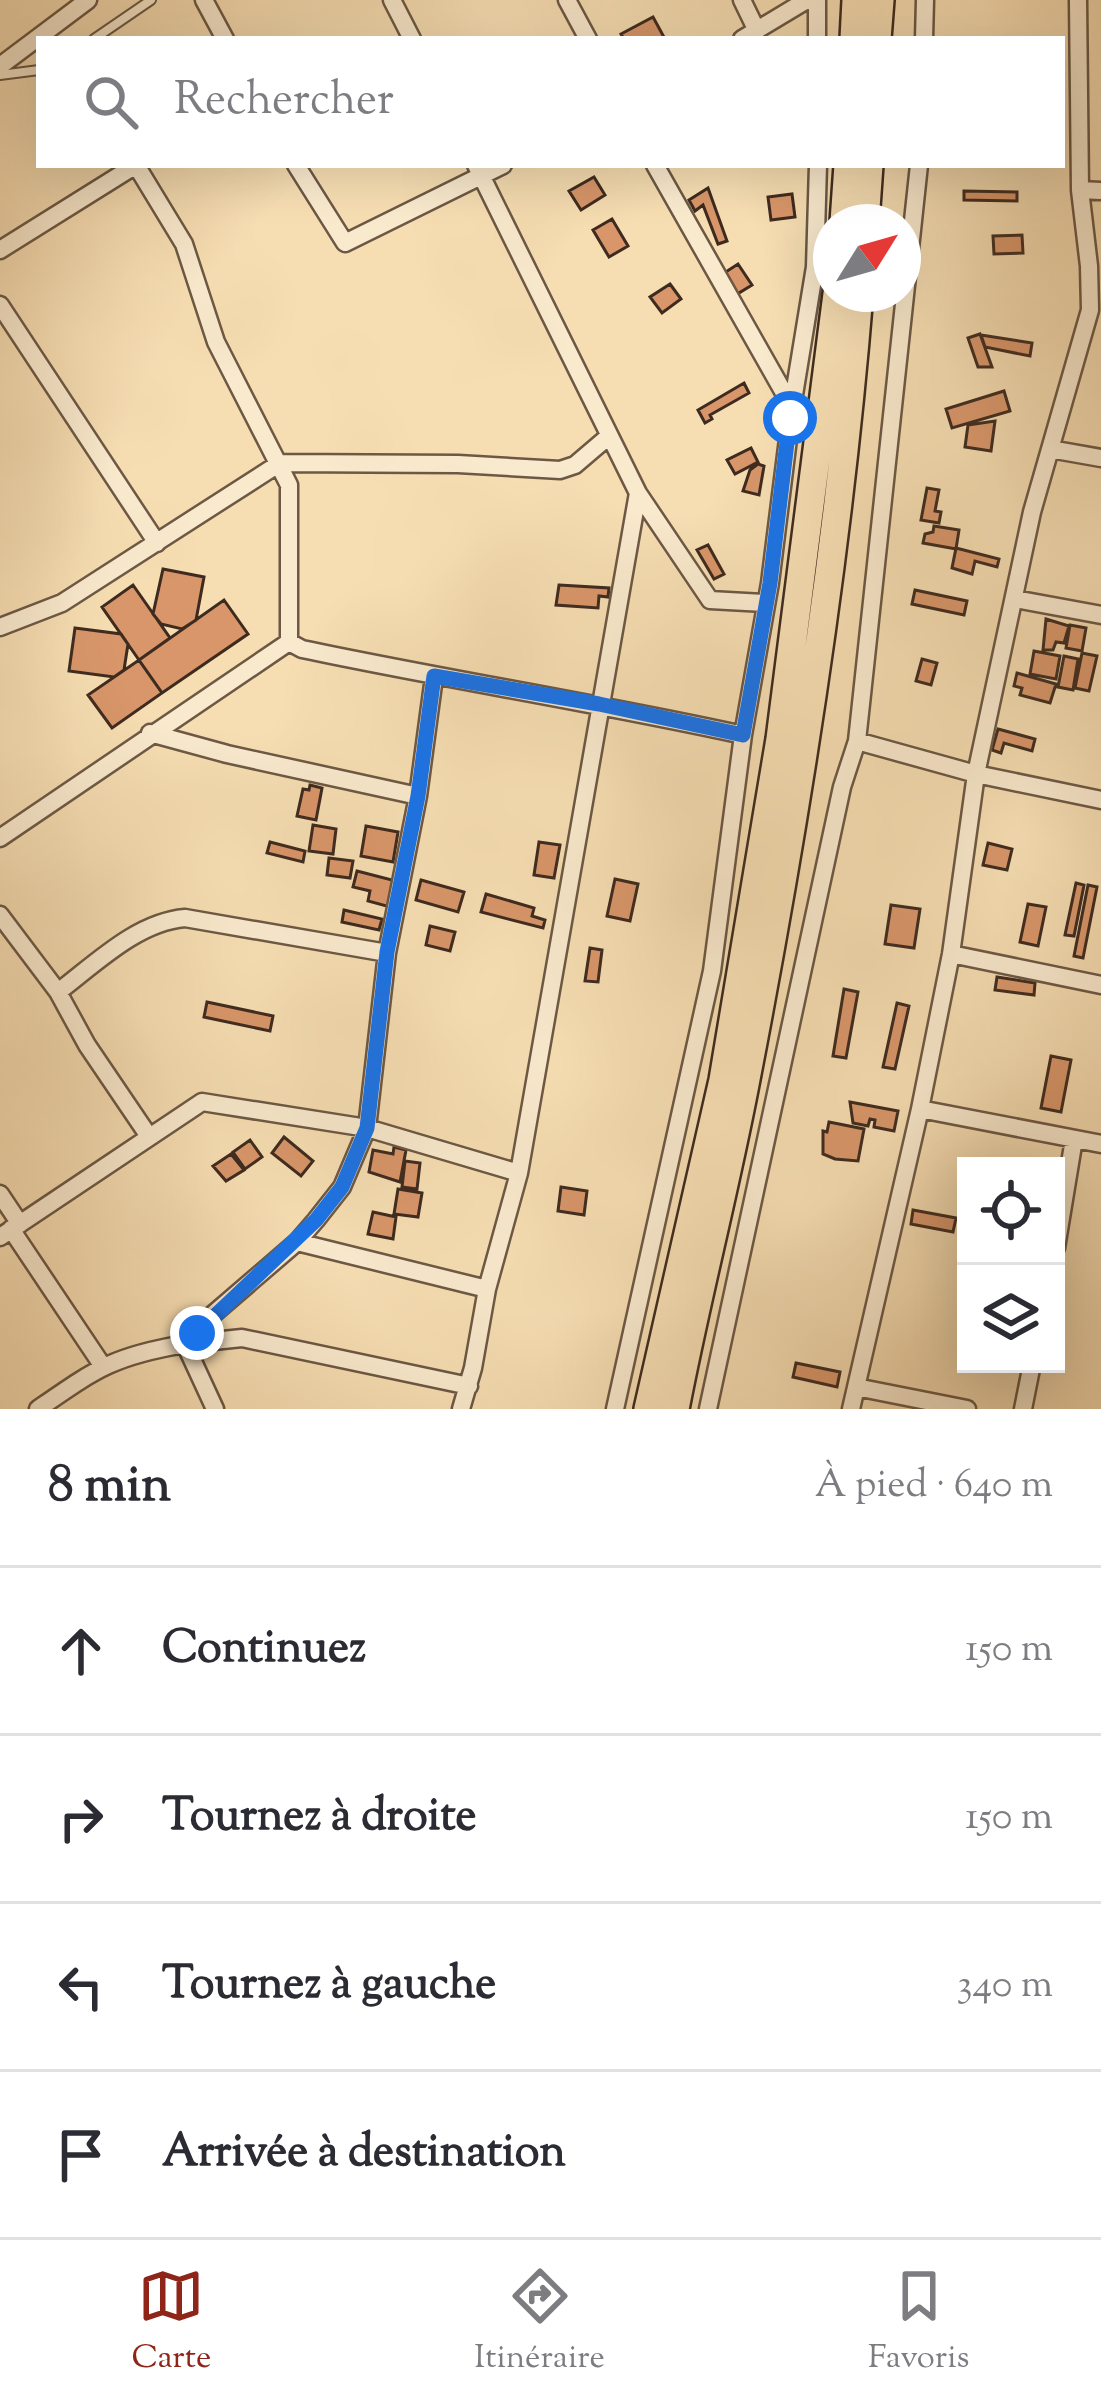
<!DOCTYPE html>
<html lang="fr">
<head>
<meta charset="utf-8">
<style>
  :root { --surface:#fff; --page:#f7f7f7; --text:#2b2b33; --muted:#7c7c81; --line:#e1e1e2; --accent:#8f2418 }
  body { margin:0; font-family:"Sorts Mill Goudy",serif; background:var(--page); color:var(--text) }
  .controls { position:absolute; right:36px; bottom:36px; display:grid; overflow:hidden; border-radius:0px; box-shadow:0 12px 48px #0002 }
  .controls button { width:108px; height:108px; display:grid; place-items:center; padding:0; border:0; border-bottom:3px solid var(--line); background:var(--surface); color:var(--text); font:60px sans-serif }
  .compass { position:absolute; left:813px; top:204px; width:108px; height:108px; border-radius:50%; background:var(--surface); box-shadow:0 12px 48px #0002; rotate:53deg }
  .stop { position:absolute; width:36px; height:36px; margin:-27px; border:9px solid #1a73e8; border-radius:50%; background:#fff }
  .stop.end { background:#1a73e8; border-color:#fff; box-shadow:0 3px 12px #0008 }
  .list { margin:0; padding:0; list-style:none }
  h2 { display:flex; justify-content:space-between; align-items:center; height:156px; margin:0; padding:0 48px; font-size:51px }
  h2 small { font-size:39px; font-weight:400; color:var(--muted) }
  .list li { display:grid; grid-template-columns:78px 1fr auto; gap:36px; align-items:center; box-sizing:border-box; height:168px; padding:0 48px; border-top:3px solid var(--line) }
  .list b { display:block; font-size:45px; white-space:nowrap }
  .list em { font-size:39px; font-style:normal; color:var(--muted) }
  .icon { flex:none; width:66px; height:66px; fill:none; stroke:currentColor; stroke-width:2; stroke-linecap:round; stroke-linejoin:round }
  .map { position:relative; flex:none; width:1101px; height:1409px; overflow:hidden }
  .search { position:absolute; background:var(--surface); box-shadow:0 12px 48px #0002; left:36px; right:36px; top:36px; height:132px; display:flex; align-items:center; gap:30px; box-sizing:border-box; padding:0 42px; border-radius:0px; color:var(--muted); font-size:45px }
  .sheet { height:828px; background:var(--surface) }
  nav { display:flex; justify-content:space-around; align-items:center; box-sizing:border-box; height:168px; border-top:3px solid var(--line); background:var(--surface); font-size:33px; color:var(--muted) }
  nav a { display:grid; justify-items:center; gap:6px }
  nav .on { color:var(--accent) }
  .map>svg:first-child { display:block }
  .building { fill:#d8966a; stroke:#3e2b1f; stroke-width:3 }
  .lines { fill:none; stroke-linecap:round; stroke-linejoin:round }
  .service-casing { stroke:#6c5844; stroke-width:12 }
  .minor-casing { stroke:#6c5844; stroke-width:21 }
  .primary-casing { stroke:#3e2b1f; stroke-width:32 }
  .service { stroke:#f9e9cd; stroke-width:8 }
  .minor { stroke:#f9e9cd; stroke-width:16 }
  .primary { stroke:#f6ddb2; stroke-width:27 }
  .route { stroke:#1a73e8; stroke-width:15 }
</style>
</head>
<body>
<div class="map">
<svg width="1101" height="1409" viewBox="0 0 1101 1409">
  <rect width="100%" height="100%" fill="#f6ddb2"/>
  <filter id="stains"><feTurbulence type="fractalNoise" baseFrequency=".00167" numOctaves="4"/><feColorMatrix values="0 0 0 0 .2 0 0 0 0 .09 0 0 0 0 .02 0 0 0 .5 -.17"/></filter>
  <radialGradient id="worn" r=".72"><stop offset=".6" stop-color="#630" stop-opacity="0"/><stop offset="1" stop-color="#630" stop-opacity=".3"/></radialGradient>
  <path class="building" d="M 653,17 L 665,39 L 624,39 L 621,34 Z
    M 594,177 L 605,195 L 581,210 L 569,191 Z
    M 708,188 L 727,241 L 718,244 L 703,205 L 695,211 L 689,200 Z
    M 964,191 L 1017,192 L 1017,201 L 964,200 Z
    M 792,194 L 795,217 L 771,220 L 768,197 Z
    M 612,219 L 628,246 L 609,257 L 593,230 Z
    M 1022,235 L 1023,253 L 994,254 L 993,236 Z
    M 738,264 L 752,285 L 734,296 L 718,277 Z
    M 670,284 L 681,299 L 662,313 L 650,297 Z
    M 980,334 L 992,367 L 978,367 L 968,338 Z
    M 981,335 L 1032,343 L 1030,356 L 985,347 Z
    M 744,383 L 749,393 L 710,415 L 712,419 L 705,423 L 698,410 Z
    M 1004,391 L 1010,411 L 952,428 L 946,409 Z
    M 995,421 L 991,451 L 965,447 L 968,425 Z
    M 751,448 L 758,462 L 735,474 L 727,460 Z
    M 758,464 L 764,466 L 759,495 L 743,491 L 750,470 Z
    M 927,488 L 939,490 L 935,511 L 941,512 L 939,523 L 921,520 Z
    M 934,526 L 959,530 L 956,549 L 923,543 L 925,534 L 933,532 Z
    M 708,545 L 724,574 L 714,579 L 697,550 Z
    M 956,548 L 999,559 L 997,567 L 975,561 L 972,574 L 952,568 Z
    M 163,569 L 204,577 L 196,620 L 182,629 L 161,624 L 153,614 Z
    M 133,585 L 170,638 L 139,660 L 102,607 Z
    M 559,585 L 609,588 L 608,597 L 599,596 L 598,608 L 556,605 Z
    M 915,590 L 967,601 L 964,615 L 912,604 Z
    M 224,600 L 248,634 L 162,693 L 139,660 Z
    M 1046,619 L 1069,626 L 1064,643 L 1056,642 L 1053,650 L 1043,650 Z
    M 1070,625 L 1086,628 L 1082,651 L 1066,648 Z
    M 75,628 L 121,634 L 128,644 L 124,670 L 114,677 L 69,671 Z
    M 1034,651 L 1060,656 L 1056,679 L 1030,674 Z
    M 1082,653 L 1097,656 L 1089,691 L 1075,688 Z
    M 1064,656 L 1078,659 L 1073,690 L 1058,687 Z
    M 922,659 L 937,663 L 931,685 L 916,681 Z
    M 139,660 L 162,693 L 112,728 L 88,695 Z
    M 1017,673 L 1056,684 L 1050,703 L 1020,695 L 1022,688 L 1014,686 Z
    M 998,729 L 1035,739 L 1032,751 L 1004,743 L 1001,753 L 992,750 Z
    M 310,785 L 322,788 L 316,820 L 297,816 L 303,789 L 309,790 Z
    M 313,825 L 336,829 L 333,854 L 309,851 Z
    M 366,826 L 398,832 L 393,862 L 361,856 Z
    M 270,842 L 305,851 L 303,862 L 267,853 Z
    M 539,842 L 560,845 L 554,878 L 534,875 Z
    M 988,843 L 1012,849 L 1007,870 L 983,865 Z
    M 329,858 L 353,861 L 350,878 L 327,875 Z
    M 357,871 L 396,881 L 390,907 L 368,901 L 370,891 L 353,887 Z
    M 615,879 L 638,884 L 630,921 L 607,916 Z
    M 421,880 L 464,892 L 458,912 L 416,900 Z
    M 1076,883 L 1084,885 L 1074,936 L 1065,935 Z
    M 1088,885 L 1097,887 L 1083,958 L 1074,956 Z
    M 486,894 L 534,908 L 532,916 L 545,920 L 543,928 L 481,912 Z
    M 1028,904 L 1046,907 L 1038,946 L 1020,942 Z
    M 891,905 L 920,909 L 914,948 L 885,944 Z
    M 344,910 L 382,919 L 379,930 L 342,922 Z
    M 430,926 L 455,932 L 450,951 L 426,945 Z
    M 590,948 L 602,950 L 598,982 L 585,981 Z
    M 997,977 L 1035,983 L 1034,995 L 995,990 Z
    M 844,989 L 858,992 L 846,1058 L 833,1056 Z
    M 207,1002 L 273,1016 L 270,1031 L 204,1017 Z
    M 897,1003 L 909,1006 L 895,1069 L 883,1067 Z
    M 1051,1056 L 1071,1060 L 1061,1112 L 1041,1108 Z
    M 850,1102 L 898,1111 L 894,1131 L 874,1127 L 875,1120 L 870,1119 L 868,1126 L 853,1123 Z
    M 829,1122 L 864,1129 L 858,1161 L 835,1159 L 823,1154 L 823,1131 L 827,1132 Z
    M 284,1137 L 313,1161 L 301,1176 L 272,1153 Z
    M 250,1140 L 262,1157 L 245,1169 L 233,1152 Z
    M 394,1147 L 406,1150 L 400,1182 L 369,1172 L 373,1150 L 393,1154 Z
    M 231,1154 L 244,1170 L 226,1181 L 213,1166 Z
    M 405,1161 L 420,1163 L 417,1189 L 402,1187 Z
    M 561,1187 L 587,1191 L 584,1215 L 558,1211 Z
    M 398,1189 L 422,1193 L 418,1217 L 394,1214 Z
    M 913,1210 L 956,1218 L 953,1232 L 911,1224 Z
    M 373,1212 L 396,1217 L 393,1239 L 368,1234 Z
    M 796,1363 L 840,1372 L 837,1387 L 793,1377 Z"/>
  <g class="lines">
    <g class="service-casing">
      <path id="service" d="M 94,39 L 151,0
        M 0,75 L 39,70"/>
    </g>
    <g class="minor-casing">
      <path id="minor" d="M 204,0 L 225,39
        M 392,0 L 412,39
        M 567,0 L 588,39
        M 742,0 L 757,31
        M 742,39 L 807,0
        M 817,39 L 817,0
        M 924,39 L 925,0
        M 0,66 L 88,0
        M 136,165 L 184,244 L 216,342 L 289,485 L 289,642
        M 296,165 L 345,243 L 503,165
        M 1080,190 L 1101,191
        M 0,250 L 136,165
        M 0,305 L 157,543
        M 792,407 L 815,267 L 818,165
        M 1050,449 L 1101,458
        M 638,493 L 710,600 L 765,603
        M 1015,599 L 1101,615
        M 0,627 L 62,603 L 280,463 L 458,464 L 560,470 L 575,465 L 609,436
        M 150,733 L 227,754 L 418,796
        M 857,741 L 976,774 L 1101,800
        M 0,838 L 289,642 L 302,649 C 449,680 597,703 743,735
        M 0,915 L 58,992 L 87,1045 L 148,1135
        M 951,954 L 1101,985
        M 58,992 C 95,964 137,922 185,918 L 387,953
        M 920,1109 L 1101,1144
        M 0,1194 L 20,1224
        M 11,1229 L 102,1365
        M 0,1237 L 202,1102 L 367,1128 L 519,1173
        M 297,1242 L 487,1289
        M 1056,1248 L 1074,1139
        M 185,1344 L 211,1316 L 297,1242 L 316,1220 L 342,1187 L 367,1128 L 387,953 L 418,796 L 434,677
        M 185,1344 L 242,1338 L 469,1386
        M 856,1387 L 967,1409
        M 38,1409 C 96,1369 113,1356 185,1344 L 215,1409
        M 461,1409 L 473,1368 L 487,1289 L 519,1173 L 638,493 L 476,165
        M 615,1409 L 712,971 L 743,735 L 770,583 L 792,407 L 655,165
        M 708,1409 L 842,787 L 857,741 L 919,165
        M 851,1409 L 920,1109 L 951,954 L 976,774 L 1032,512 L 1090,310 L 1089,266 L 1080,190 L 1078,0
        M 1023,1409 L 1032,1364"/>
    </g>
    <g class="primary-casing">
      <path id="primary" d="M 854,39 L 856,0
        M 877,39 L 880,0
        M 844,222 L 848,165
        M 865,222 L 869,165
        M 648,1409 L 723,1080 L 780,739 L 837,294
        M 675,1409 C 696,1299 725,1190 746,1079 C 796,820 838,557 859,294"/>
    </g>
    <use href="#service" class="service"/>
    <use href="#minor" class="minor"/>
    <use href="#primary" class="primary"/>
  </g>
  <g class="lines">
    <path class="route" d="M 197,1333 L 316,1220 L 342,1187 L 367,1128 L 387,952 L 418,796 L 434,676 L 599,704 L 743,735 L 770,583 L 790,418"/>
  </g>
  <rect width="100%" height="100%" filter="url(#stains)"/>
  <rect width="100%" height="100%" fill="url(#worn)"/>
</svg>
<div class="controls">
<button><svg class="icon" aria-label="locate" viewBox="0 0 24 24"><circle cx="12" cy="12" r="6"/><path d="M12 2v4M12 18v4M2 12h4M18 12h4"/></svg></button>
<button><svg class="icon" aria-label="layers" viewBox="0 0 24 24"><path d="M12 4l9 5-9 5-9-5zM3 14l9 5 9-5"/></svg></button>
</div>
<svg class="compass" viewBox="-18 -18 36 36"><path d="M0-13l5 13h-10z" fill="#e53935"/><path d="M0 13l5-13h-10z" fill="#7c7c81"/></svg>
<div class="stop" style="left:790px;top:418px"></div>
<div class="stop end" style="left:197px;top:1333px"></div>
<div class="search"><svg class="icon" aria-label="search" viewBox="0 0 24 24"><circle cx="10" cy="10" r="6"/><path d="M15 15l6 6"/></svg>Rechercher</div>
</div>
<section class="sheet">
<h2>8 min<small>À pied · 640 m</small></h2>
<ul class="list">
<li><svg class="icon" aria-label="ahead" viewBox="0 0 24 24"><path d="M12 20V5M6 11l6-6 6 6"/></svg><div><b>Continuez</b></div><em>150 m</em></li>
<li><svg class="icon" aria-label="right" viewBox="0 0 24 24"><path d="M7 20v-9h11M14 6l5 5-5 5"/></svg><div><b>Tournez à droite</b></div><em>150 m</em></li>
<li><svg class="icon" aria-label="left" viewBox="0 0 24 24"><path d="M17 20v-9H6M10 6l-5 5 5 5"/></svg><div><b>Tournez à gauche</b></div><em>340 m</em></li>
<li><svg class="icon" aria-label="arrive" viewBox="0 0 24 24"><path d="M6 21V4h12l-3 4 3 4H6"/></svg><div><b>Arrivée à destination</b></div></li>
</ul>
</section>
<nav>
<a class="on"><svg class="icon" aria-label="map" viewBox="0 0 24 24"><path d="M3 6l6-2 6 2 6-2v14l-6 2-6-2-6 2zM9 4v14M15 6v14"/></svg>Carte</a>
<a><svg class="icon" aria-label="directions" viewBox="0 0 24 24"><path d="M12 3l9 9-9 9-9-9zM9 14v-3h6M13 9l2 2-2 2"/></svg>Itinéraire</a>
<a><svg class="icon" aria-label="saved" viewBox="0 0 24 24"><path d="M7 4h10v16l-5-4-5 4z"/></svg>Favoris</a>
</nav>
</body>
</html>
